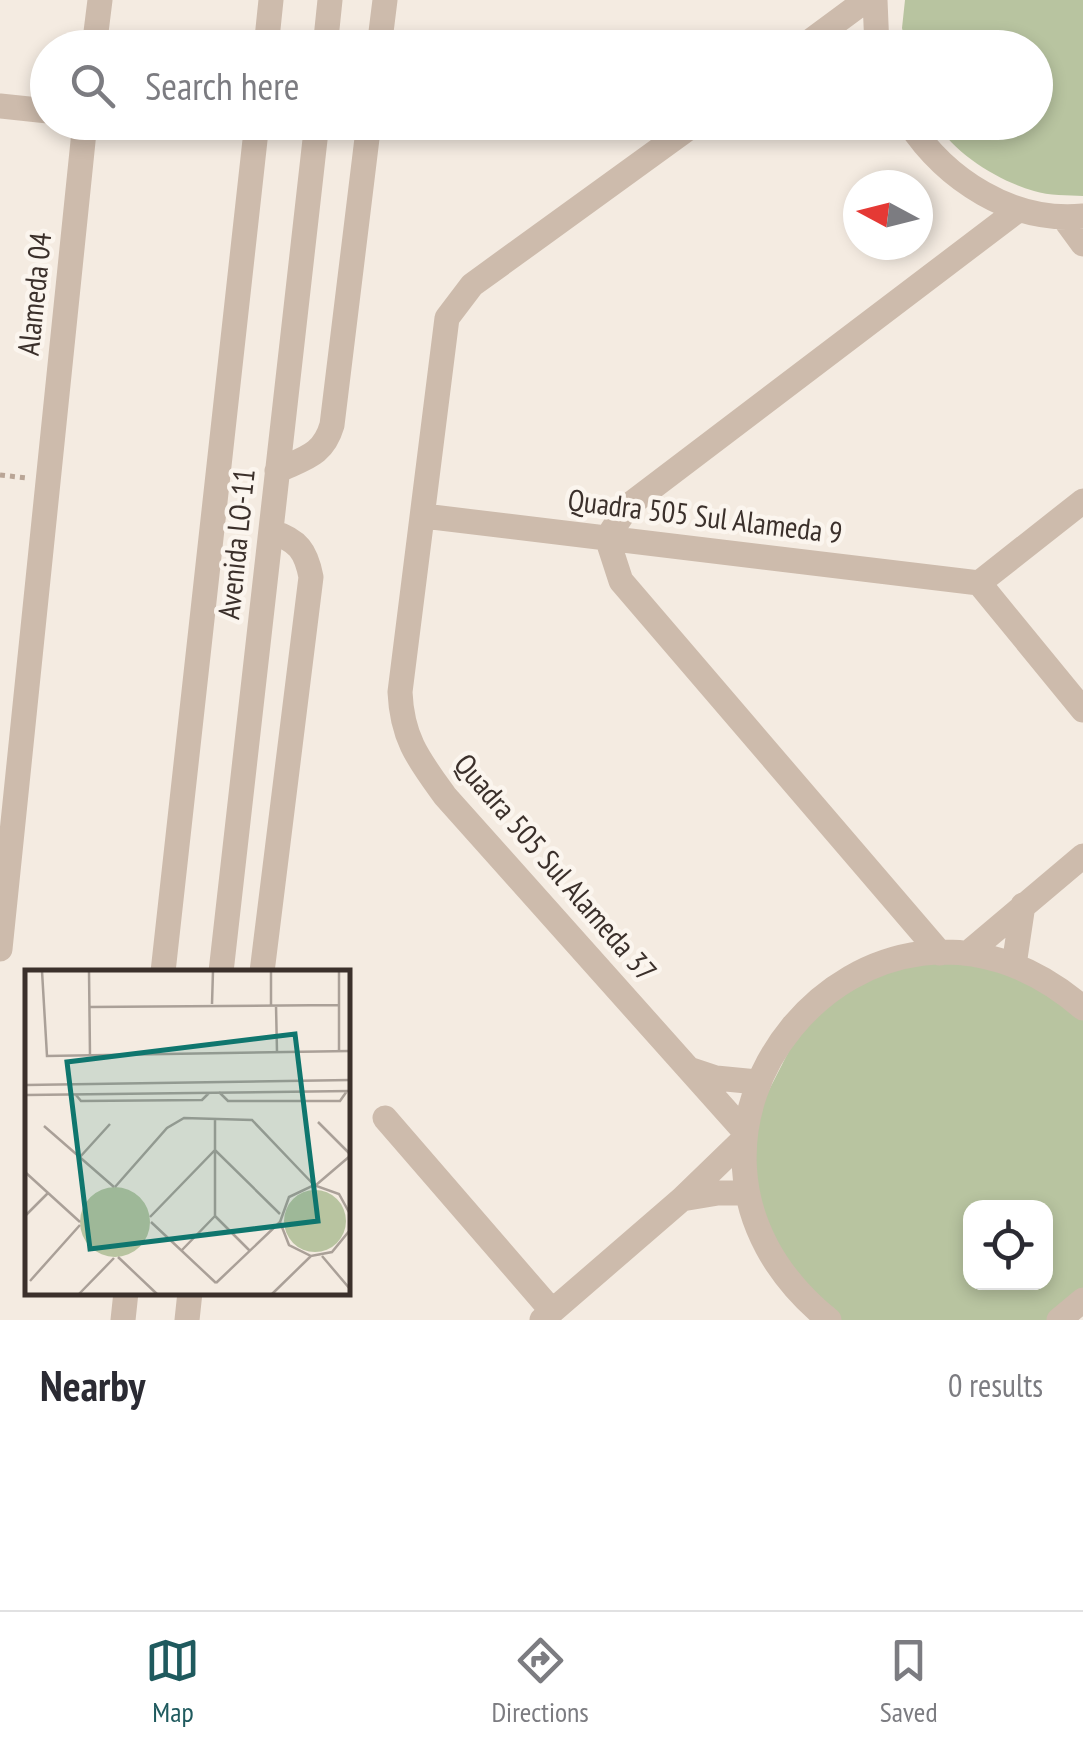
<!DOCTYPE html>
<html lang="en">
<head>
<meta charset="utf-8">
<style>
  :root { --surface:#fff; --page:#f2f2f3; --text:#2b2b33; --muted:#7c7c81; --line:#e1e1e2; --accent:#1f5a5e }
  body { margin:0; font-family:"PT Sans Narrow",sans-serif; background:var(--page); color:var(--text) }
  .controls { position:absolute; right:30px; bottom:30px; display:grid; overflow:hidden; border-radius:20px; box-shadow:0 5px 15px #0003 }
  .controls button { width:90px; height:90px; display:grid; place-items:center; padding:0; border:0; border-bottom:2px solid var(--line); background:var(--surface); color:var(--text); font:50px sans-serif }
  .compass { position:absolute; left:843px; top:170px; width:90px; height:90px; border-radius:50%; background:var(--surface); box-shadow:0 5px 15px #0003; rotate:277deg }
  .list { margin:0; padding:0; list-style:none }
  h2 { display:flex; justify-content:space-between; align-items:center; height:130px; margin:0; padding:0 40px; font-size:42px }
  h2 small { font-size:32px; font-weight:400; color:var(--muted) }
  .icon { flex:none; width:55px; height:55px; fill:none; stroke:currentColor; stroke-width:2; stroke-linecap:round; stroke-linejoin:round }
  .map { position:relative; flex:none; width:1083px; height:1320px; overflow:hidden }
  .search { position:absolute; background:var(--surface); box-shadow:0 5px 15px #0003; left:30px; right:30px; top:30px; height:110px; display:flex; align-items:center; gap:25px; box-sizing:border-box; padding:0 35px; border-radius:55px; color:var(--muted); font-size:38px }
  .sheet { height:290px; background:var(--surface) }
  nav { display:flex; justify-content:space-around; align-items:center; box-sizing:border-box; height:140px; border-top:2px solid var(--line); background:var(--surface); font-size:28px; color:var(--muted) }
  nav a { display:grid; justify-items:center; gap:5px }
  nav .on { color:var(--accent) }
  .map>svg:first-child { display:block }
  .green { fill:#b8c4a0; fill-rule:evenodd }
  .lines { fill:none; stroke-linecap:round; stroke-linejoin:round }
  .path { stroke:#b9a596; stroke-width:5; stroke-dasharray:5 5; stroke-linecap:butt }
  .minor { stroke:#cdbbac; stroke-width:25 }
  .labels { text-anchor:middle; stroke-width:9; stroke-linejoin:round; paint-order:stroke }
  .street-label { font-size:30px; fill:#3b302b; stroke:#fbf5ee }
  .inset-road { fill:none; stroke:#aaa098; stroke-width:2.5 }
  .view { fill:#0f766e; fill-opacity:0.15; stroke:#0f766e; stroke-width:5 }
  .inset-edge { fill:none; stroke:#3b302b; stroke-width:5 }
</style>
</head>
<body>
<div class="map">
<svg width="1083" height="1320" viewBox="0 0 1083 1320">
  <rect width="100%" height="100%" fill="#f4ebe1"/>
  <path class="green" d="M 905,0 L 1083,0 L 1083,196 C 1068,195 1049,196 1034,191 C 999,181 956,155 936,123 L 1036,122 L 1036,48 L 906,47 L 902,28 Z
    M 940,953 L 1014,965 L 1083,1011 L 1083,1300 L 1059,1320 L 830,1320 L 778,1268 L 744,1139 L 815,1000 ZM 970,1208 L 1046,1208 L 1046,1282 L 970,1282 Z"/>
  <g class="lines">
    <path class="path" d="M 0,475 L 27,478"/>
    <path class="minor" d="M 875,0 L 877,48
      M 94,48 L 100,0
      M 266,48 L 271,0
      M 325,48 L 330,0
      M 379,48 L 385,0
      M 801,48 L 866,0
      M 0,106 L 48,111
      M 697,122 L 472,285 L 447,318 L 400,692 C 402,739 419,760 445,796 L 745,1132
      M 908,122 C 946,180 1012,223 1083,216
      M 1064,218 L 1083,244
      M 277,471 C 304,458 323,456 332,425 L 369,122
      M 424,516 L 979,583
      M 979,583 L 1083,710
      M 979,583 L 1083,501
      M 0,949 L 85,122
      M 940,953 L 621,581 L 607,538 L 628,506 L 1018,210
      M 968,953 L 1083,856
      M 1014,965 L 1023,905
      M 163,972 L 257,122
      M 221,972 L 317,122
      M 262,972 L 311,577 C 306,551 298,540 272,532
      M 692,1070 L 716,1078 L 757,1082
      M 385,1118 L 552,1311
      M 682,1199 L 718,1193 L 747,1193
      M 123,1320 L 126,1292
      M 187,1320 L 190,1292
      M 542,1320 L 682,1199 L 744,1139
      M 829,1320 C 606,1140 869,823 1083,1008
      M 1059,1320 L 1083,1300"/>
  </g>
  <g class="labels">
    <g class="street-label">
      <text transform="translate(35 294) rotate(-84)" y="10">Alameda 04</text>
      <text transform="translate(705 517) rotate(7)" y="10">Quadra 505 Sul Alameda 9</text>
      <text transform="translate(237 544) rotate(-84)" y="10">Avenida LO-11</text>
      <text transform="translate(555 868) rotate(49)" y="10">Quadra 505 Sul Alameda 37</text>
    </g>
  </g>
  <g transform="translate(25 970)">
    <rect width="325" height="325" fill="#f4ebe1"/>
    <path d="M55 252a35 35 0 1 1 70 0a35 35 0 1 1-70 0ZM259 251a31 31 0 1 1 62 0a31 31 0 1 1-62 0Z" fill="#b8c4a0"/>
    <path class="inset-road" d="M 17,1 L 22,86 L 325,81M 64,1 L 65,85M 246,1 L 246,35M 314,1 L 314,81M 187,34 L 188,1M 251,35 L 252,82M 65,37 L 314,35M 1,115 L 325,110M 194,122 L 203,131 L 315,131 L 322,121M 1,125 L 325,121M 51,125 L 56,131 L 177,130 L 184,123M 190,148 L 190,246M 293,152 L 325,184M 19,156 L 89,217M 55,187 L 85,154M 0,202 L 55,252M 291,215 L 325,186M 90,217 L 142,158 L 159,148 L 227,150 L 289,215M 325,244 L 314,224 L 289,215 L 264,227 L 255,252 L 264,275 L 286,286 L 307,282 L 325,260M 0,246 L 23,223M 190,246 L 225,281M 125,247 L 190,180 L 255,244M 126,252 L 191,313M 157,280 L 190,246M 297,286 L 325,319M 93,287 L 132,324M 5,311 L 55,255M 191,313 L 255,252M 54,324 L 89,288M 247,324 L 286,286"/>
    <path class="view" d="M 270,64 L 293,251 L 65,279 L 42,92 Z"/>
    <rect width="325" height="325" class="inset-edge"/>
  </g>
</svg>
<div class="controls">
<button><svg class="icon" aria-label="locate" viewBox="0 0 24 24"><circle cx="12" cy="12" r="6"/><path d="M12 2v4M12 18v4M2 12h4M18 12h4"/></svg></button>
</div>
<svg class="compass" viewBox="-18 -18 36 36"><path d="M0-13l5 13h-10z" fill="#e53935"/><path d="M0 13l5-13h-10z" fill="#7c7c81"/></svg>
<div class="search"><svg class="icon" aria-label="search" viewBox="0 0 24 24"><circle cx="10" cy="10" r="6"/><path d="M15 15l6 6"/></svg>Search here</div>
</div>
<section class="sheet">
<h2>Nearby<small>0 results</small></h2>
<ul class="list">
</ul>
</section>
<nav>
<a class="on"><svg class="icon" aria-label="map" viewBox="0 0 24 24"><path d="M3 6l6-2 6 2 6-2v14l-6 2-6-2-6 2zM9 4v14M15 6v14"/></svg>Map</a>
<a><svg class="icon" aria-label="directions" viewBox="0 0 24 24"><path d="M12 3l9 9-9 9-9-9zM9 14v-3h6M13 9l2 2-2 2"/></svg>Directions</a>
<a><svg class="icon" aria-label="saved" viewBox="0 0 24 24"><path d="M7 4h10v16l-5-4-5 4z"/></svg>Saved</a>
</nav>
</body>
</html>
